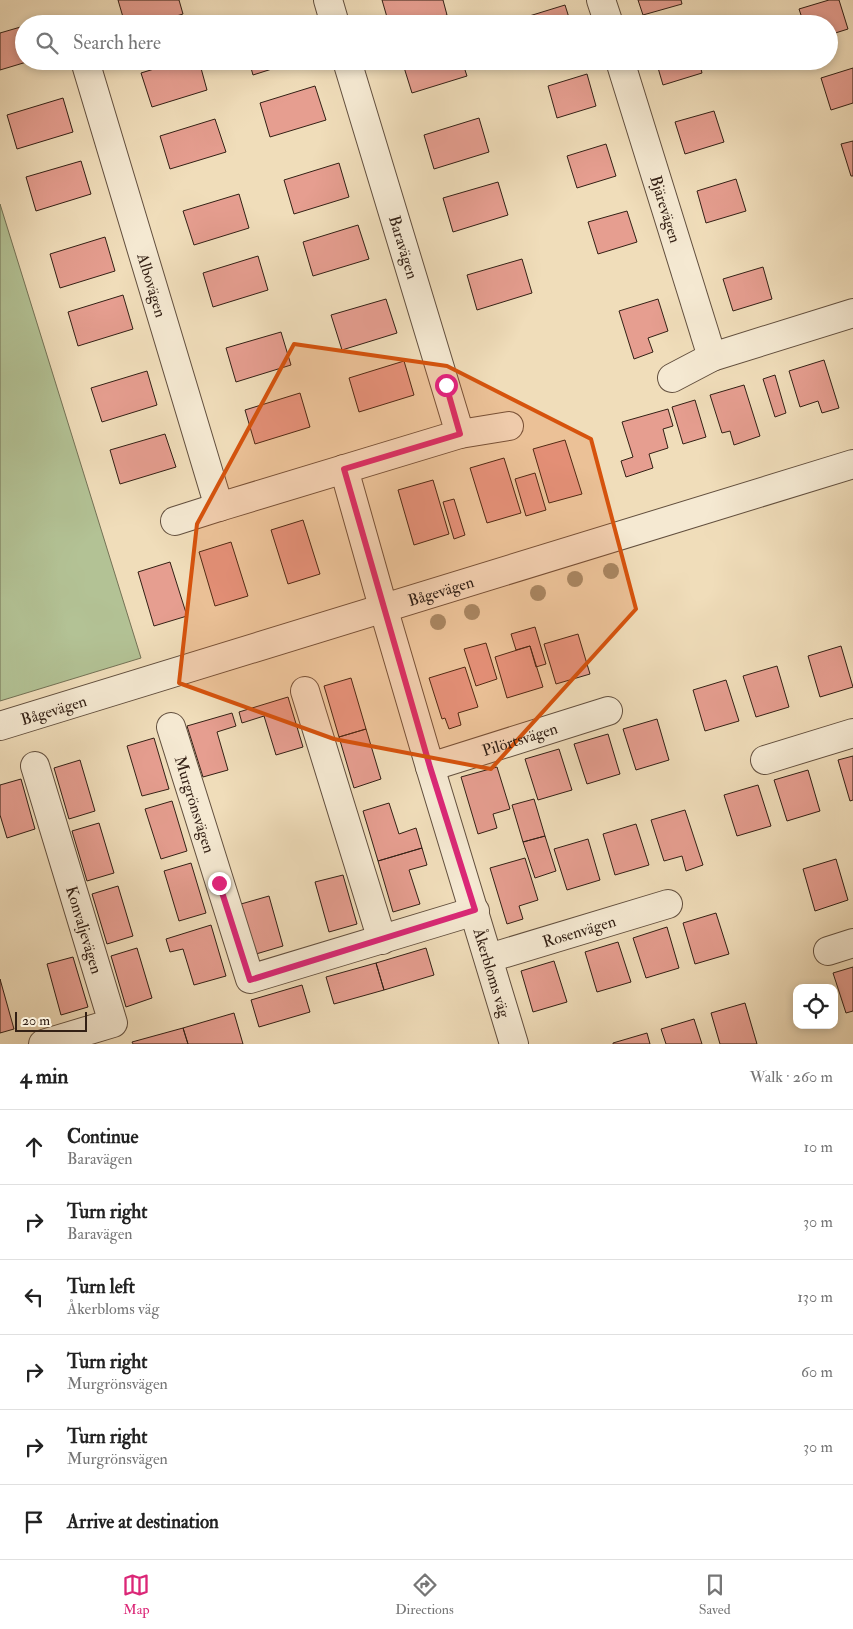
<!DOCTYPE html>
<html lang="en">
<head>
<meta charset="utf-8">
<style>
  :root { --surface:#fff; --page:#f2f2f2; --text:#222; --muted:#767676; --line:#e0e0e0; --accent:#db2777 }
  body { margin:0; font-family:"IM FELL Double Pica",serif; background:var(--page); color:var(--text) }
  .controls { position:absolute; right:15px; bottom:15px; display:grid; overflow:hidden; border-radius:10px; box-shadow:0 2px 8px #0003 }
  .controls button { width:45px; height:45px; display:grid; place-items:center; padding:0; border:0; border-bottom:1px solid var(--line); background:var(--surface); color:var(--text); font:25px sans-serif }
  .scale { position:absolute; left:15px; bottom:12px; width:72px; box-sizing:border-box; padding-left:5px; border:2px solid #332015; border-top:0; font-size:14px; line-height:18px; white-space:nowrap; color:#332015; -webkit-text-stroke:4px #f5e9d2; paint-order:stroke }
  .stop { position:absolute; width:15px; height:15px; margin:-11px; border:4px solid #db2777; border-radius:50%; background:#fff }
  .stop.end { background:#db2777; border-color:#fff; box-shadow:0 1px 5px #0008 }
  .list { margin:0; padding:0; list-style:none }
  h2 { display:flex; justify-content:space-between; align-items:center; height:65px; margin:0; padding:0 20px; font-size:21px }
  h2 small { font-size:16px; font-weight:400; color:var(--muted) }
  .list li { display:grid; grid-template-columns:32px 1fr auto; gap:15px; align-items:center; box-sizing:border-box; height:75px; padding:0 20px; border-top:1px solid var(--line) }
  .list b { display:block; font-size:19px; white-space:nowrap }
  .list p { margin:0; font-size:16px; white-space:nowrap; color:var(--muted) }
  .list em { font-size:16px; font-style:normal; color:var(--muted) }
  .icon { flex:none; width:28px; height:28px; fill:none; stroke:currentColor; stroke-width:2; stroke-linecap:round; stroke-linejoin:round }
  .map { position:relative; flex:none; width:853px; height:1044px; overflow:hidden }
  .search { position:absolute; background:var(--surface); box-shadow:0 2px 8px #0003; left:15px; right:15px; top:15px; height:55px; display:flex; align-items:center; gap:12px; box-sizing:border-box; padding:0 18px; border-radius:28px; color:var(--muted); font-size:19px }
  .sheet { height:515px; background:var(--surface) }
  nav { display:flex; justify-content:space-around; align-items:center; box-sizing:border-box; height:70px; border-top:1px solid var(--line); background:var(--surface); font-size:14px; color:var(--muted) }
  nav a { display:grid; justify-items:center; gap:2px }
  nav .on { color:var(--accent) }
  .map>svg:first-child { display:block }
  .green { fill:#b3c295; stroke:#737155 }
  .building { fill:#e69e90; stroke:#332015 }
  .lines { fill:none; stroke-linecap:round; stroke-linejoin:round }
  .minor-casing { stroke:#624f3e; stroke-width:30 }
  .minor { stroke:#f5e9d2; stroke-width:28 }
  .tree { fill:#9d9074 }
  .route { stroke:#db2777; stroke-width:6 }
  .marked { fill:#d6530d; fill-opacity:0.2; stroke:#d6530d; stroke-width:4; stroke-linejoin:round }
  .labels { text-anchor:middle; stroke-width:4; stroke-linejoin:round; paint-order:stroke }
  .street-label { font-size:16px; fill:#332015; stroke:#f5e9d2 }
</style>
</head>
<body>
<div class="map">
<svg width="853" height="1044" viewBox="0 0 853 1044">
  <rect width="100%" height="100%" fill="#f0ddba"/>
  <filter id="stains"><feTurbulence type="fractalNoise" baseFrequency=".004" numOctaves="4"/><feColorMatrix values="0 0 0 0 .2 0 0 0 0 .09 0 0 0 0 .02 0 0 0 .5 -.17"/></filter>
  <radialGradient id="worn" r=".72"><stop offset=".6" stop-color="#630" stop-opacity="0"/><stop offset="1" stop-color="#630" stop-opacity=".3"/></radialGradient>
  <path class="green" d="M 0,204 L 141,658 L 0,701 Z"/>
  <path class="building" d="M 118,0 L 179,0 L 183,14 L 150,24 L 125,24 Z
    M 382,0 L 443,0 L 447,15 L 416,24 L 389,24 Z
    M 638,0 L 681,0 L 682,4 L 643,15 Z
    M 829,0 L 839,0 L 848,29 L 829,35 L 829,24 L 804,24 L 799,9 Z
    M 565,5 L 571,24 L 528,24 L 526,17 Z
    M 24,26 L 24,61 L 30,61 L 0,70 L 0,33 Z
    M 180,61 L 199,61 L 207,90 L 152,107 L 141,73 Z
    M 249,61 L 297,61 L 253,75 Z
    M 402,61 L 462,61 L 467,76 L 412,93 Z
    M 656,61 L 699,61 L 702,73 L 663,85 Z
    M 853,68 L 853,103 L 831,110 L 821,78 Z
    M 587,74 L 596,106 L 557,118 L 548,86 Z
    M 315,86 L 326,120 L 270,137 L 260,103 Z
    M 63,98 L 73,132 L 17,149 L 7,115 Z
    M 714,111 L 724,142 L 685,154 L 675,122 Z
    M 479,118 L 489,152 L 434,169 L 424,135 Z
    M 215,119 L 226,152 L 170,169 L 160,136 Z
    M 853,141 L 853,176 L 851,176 L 841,144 Z
    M 606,144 L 616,176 L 577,188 L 567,156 Z
    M 81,161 L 91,194 L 36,211 L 26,177 Z
    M 339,163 L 349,197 L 294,214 L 284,180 Z
    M 736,179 L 746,211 L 706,223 L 697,191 Z
    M 498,182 L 508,215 L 453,232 L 443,198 Z
    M 239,194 L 249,228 L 194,245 L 183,211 Z
    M 627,211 L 637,242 L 598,254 L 588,222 Z
    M 358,225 L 369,259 L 313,276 L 303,242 Z
    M 105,237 L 115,271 L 60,288 L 50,254 Z
    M 258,256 L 268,290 L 213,307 L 203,273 Z
    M 522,259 L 532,293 L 477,310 L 467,275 Z
    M 763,267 L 772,299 L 733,311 L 723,279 Z
    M 123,295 L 133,329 L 78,346 L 68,312 Z
    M 386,299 L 397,333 L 342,350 L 331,315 Z
    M 658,299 L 668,331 L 648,338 L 653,352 L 634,359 L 619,311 Z
    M 281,332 L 291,365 L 236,382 L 226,348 Z
    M 824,360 L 839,408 L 822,413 L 818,401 L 800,407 L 789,371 Z
    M 404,361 L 414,395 L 359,412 L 349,378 Z
    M 147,371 L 157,405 L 102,422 L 91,388 Z
    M 775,375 L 786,413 L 775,417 L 763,379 Z
    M 744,385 L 760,436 L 734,445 L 730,431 L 722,433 L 710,395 Z
    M 300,393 L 310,427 L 255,444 L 245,410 Z
    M 695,400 L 706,437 L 683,444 L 672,407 Z
    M 668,409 L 673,426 L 663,429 L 668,448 L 649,454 L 653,468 L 626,477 L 621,461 L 633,457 L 622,422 Z
    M 165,434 L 176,467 L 120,484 L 110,450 Z
    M 565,440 L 582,494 L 549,503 L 533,449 Z
    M 504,458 L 521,513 L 487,523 L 470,468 Z
    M 535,473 L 546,510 L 526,516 L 515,479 Z
    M 433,480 L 449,534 L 414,545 L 398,490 Z
    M 454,499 L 465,535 L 454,539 L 443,502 Z
    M 303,520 L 320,574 L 288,584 L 271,530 Z
    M 231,542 L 248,596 L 215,606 L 199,552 Z
    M 170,562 L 187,616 L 154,626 L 138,572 Z
    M 535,627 L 546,664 L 536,667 L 530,646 L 516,650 L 511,634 Z
    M 578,634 L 590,674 L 556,684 L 544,644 Z
    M 486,643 L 497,679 L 476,686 L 464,649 Z
    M 530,646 L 543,687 L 507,698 L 495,657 Z
    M 841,646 L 853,687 L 820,697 L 808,656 Z
    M 777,666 L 789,707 L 756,717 L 743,676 Z
    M 465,667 L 478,707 L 458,713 L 461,725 L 449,729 L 445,718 L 442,719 L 429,678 Z
    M 351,678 L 366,729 L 339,737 L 324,686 Z
    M 726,680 L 739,721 L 705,731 L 693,690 Z
    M 288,697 L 303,747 L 276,755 L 264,716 L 242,723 L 239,712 Z
    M 232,713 L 236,726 L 217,732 L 228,770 L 203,777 L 187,726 Z
    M 657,719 L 669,760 L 636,770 L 623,729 Z
    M 366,729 L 381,779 L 354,788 L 339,737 Z
    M 608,734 L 620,774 L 587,784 L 574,744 Z
    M 154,738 L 169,789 L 142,796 L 127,746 Z
    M 559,749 L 572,790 L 538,800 L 525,759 Z
    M 853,756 L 853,800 L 850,801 L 838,760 Z
    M 80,760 L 95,811 L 69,819 L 54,768 Z
    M 497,767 L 510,809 L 493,814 L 497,828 L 478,834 L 461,777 Z
    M 808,770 L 820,811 L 787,821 L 774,780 Z
    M 21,779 L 35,829 L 7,838 L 0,815 L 0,785 Z
    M 758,785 L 771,826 L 737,836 L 724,795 Z
    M 534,799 L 545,836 L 523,842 L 512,805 Z
    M 172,801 L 187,851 L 161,859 L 145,809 Z
    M 389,803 L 399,834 L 416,828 L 422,848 L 378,861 L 363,811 Z
    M 685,810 L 703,865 L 686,871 L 682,856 L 664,861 L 651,820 Z
    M 99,823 L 114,873 L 87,881 L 72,831 Z
    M 636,824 L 649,865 L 615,875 L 603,834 Z
    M 545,836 L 556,871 L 535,878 L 523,842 Z
    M 588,839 L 600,880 L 567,890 L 554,849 Z
    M 422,848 L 427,865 L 409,870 L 420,904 L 393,912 L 378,861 Z
    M 525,858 L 538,900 L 519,906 L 523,919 L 507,924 L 490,868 Z
    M 836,859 L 848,900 L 815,911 L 803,869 Z
    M 191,863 L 206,913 L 179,921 L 164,871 Z
    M 343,875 L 357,924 L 329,932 L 315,882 Z
    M 118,886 L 133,936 L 107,944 L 92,894 Z
    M 269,896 L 283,946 L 256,954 L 241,904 Z
    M 716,913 L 729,954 L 695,964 L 683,923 Z
    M 211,925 L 226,976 L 194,985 L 183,949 L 170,952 L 166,939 Z
    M 667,927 L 679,968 L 646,978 L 633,938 Z
    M 618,942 L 631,982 L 597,992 L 585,952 Z
    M 137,948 L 152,998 L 126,1007 L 111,956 Z
    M 426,948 L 434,975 L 384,990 L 376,963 Z
    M 73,957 L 88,1007 L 61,1015 L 47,964 Z
    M 554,961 L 567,1002 L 533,1012 L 521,971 Z
    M 376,963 L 384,990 L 334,1004 L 326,977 Z
    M 853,967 L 853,1011 L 846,1013 L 833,973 Z
    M 0,979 L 14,1029 L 0,1033 Z
    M 302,985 L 310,1012 L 259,1027 L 251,1000 Z
    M 745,1003 L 757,1044 L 720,1044 L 711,1013 Z
    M 234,1013 L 243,1044 L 188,1044 L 183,1028 Z
    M 694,1019 L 702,1044 L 666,1044 L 661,1029 Z
    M 183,1028 L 188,1044 L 133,1044 L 132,1042 Z
    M 647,1033 L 650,1044 L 613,1044 L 613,1043 Z"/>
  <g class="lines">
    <g class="minor-casing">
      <g id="minor">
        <path d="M 328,0 L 335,24"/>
        <path d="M 601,0 L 609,24"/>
        <path id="s1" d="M 85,61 L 219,507 L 460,434 L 347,61"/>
        <path id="s2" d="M 620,61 L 712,357"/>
        <path d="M 672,378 L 712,357 L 853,313"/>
        <path d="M 460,434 L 509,426"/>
        <path id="s3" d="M 344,469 L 383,607 L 430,767 L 514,1044"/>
        <path d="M 175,521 L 219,507"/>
        <path d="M 305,691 L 382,940"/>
        <path id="s4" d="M 0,726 L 853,464"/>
        <path id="s5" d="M 171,727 L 250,979 L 475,911"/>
        <path d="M 765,760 L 853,733"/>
        <path id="s6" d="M 35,766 L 113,1023 L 43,1044"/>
        <path id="s7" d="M 430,767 L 608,711"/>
        <path d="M 828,951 L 853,943"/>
        <path id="s8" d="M 489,958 L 668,904"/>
      </g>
    </g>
    <use href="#minor" class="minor"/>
  </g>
  <g class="tree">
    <circle cx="611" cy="571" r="8"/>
    <circle cx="575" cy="579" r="8"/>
    <circle cx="538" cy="593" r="8"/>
    <circle cx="472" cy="612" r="8"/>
    <circle cx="438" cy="622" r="8"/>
  </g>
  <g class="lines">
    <path class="route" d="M 219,883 L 250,980 L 475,910 L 430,767 L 344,469 L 460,434 L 446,385"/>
  </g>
  <path class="marked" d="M 294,344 L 447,366 L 591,439 L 636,609 L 491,769 L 334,739 L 179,683 L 197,524 Z"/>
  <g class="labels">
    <g class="street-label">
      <text dy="6" stroke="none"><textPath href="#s2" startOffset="155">Bjärevägen</textPath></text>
      <text transform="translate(404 247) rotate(73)" y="6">Baravägen</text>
      <text dy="6" stroke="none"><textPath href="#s1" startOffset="234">Albovägen</textPath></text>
      <text dy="6" stroke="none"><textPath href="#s4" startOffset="461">Bågevägen</textPath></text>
      <text dy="6" stroke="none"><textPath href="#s4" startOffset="56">Bågevägen</textPath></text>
      <text dy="6" stroke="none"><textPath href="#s7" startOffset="94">Pilörtsvägen</textPath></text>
      <text dy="6" stroke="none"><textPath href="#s5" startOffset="81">Murgrönsvägen</textPath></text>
      <text dy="6" stroke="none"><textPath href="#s6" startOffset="171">Konvaljevägen</textPath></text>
      <text dy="6" stroke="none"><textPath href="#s8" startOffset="94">Rosenvägen</textPath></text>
      <text dy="6" stroke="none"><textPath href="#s3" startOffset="525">Åkerbloms väg</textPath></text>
    </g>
  </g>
  <rect width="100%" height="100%" filter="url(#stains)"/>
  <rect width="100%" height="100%" fill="url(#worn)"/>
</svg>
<div class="controls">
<button><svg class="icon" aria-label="locate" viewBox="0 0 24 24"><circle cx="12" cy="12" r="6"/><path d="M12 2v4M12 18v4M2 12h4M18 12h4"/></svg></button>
</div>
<div class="scale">20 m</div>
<div class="stop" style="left:446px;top:385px"></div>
<div class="stop end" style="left:219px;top:883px"></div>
<div class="search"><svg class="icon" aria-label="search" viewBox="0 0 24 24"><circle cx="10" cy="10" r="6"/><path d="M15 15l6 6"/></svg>Search here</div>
</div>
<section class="sheet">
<h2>4 min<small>Walk · 260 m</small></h2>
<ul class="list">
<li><svg class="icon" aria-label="ahead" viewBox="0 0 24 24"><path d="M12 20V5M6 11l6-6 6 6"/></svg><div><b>Continue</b><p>Baravägen</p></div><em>10 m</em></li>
<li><svg class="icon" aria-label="right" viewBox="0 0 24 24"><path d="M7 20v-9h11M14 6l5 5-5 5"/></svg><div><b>Turn right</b><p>Baravägen</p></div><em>30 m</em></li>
<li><svg class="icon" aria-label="left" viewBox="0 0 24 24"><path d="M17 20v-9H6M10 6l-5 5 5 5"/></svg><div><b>Turn left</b><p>Åkerbloms väg</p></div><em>130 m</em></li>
<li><svg class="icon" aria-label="right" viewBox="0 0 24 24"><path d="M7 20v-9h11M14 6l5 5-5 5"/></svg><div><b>Turn right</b><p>Murgrönsvägen</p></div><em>60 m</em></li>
<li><svg class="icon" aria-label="right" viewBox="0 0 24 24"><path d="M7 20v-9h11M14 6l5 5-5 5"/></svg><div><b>Turn right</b><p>Murgrönsvägen</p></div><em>30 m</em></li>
<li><svg class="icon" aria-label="arrive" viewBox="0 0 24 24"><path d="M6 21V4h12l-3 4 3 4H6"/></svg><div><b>Arrive at destination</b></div></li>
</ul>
</section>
<nav>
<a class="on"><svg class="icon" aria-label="map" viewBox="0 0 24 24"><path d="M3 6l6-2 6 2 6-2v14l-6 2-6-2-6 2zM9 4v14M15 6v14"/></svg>Map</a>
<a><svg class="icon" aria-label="directions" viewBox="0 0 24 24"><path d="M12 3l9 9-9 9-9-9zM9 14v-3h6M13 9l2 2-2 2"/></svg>Directions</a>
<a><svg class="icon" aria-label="saved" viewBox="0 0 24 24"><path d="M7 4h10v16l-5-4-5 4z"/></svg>Saved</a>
</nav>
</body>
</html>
